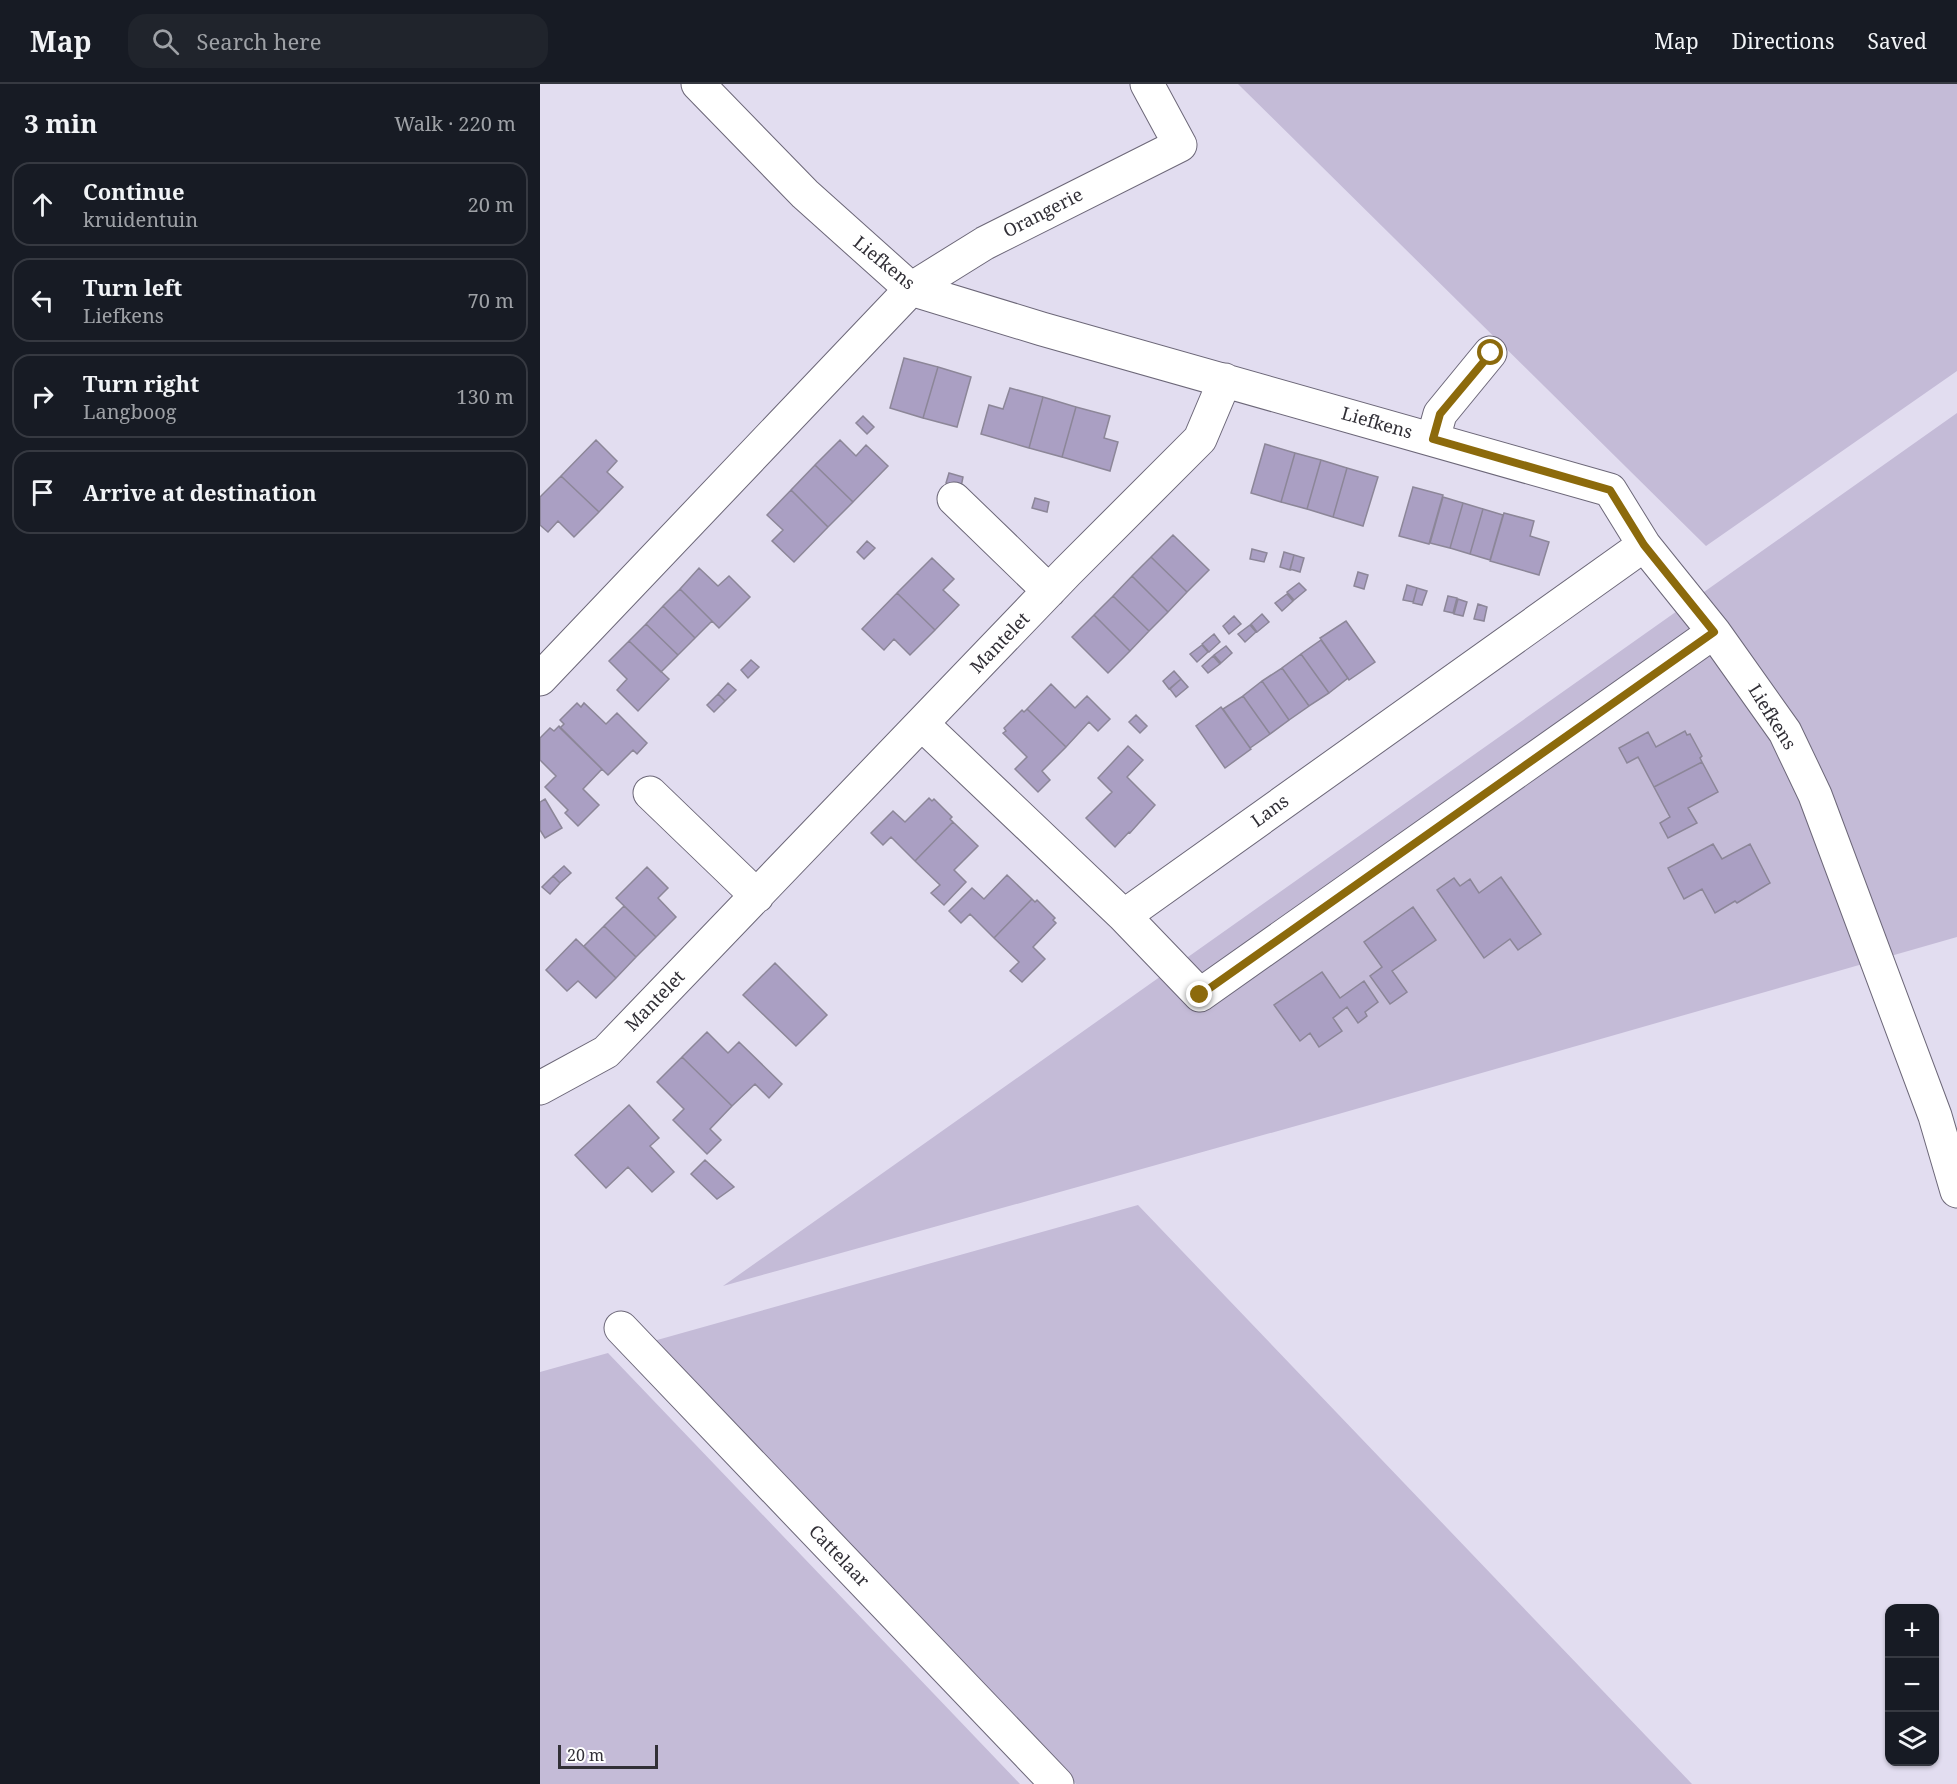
<!DOCTYPE html>
<html lang="en">
<head>
<meta charset="utf-8">
<style>
  :root { --surface:#171b24; --page:#20242c; --text:#f1f3f6; --muted:#9ea1a6; --line:#363941 }
  body { margin:0; font-family:"Noto Serif",serif; background:var(--page); color:var(--text) }
  .controls { position:absolute; right:18px; bottom:18px; display:grid; overflow:hidden; border-radius:12px; box-shadow:0 2px 4px #0004 }
  .controls button { width:54px; height:54px; display:grid; place-items:center; padding:0; border:0; border-bottom:2px solid var(--line); background:var(--surface); color:var(--text); font:30px sans-serif }
  .scale { position:absolute; left:18px; bottom:15px; width:100px; box-sizing:border-box; padding-left:6px; border:3px solid #312f36; border-top:0; font-size:16px; line-height:21px; white-space:nowrap; color:#312f36; -webkit-text-stroke:4px #fff; paint-order:stroke }
  .stop { position:absolute; width:18px; height:18px; margin:-14px; border:4px solid #8c6a0c; border-radius:50%; background:#fff }
  .stop.end { background:#8c6a0c; border-color:#fff; box-shadow:0 2px 6px #0008 }
  .list { margin:0; padding:0; list-style:none }
  h2 { display:flex; justify-content:space-between; align-items:center; height:78px; margin:0; padding:0 24px; font-size:26px }
  h2 small { font-size:20px; font-weight:400; color:var(--muted) }
  .list li { display:grid; grid-template-columns:39px 1fr auto; gap:18px; align-items:center; box-sizing:border-box; height:84px; margin:0 12px 12px; padding:0 12px; border:2px solid var(--line); border-radius:18px }
  .list b { display:block; font-size:22px; white-space:nowrap }
  .list p { margin:0; font-size:20px; white-space:nowrap; color:var(--muted) }
  .list em { font-size:20px; font-style:normal; color:var(--muted) }
  .icon { flex:none; width:33px; height:33px; fill:none; stroke:currentColor; stroke-width:2; stroke-linecap:round; stroke-linejoin:round }
  .map { position:relative; flex:none; width:1417px; height:1700px; overflow:hidden }
  header { display:flex; align-items:center; gap:36px; box-sizing:border-box; height:84px; padding:0 30px; background:var(--surface); border-bottom:2px solid var(--line) }
  header strong { font-size:28px }
  nav { display:flex; gap:33px; margin-inline-start:auto; font-size:21px }
  .search { width:420px; height:54px; background:var(--page); display:flex; align-items:center; gap:15px; box-sizing:border-box; padding:0 21px; border-radius:18px; color:var(--muted); font-size:22px }
  main { display:flex }
  aside { flex:1; background:var(--surface) }
  .map>svg:first-child { display:block }
  .green { fill:#c4bbd7 }
  .building { fill:#aa9fc3; stroke:#8c8698; stroke-width:1.5 }
  .lines { fill:none; stroke-linecap:round; stroke-linejoin:round }
  .minor-casing { stroke:#6c6778; stroke-width:35 }
  .minor { stroke:#fff; stroke-width:33 }
  .route { stroke:#8c6a0c; stroke-width:8 }
  .labels { text-anchor:middle; stroke-width:4.5; stroke-linejoin:round; paint-order:stroke }
  .street-label { font-size:18px; fill:#312f36; stroke:#fff }
</style>
</head>
<body>
<header>
<strong>Map</strong>
<div class="search"><svg class="icon" aria-label="search" viewBox="0 0 24 24"><circle cx="10" cy="10" r="6"/><path d="M15 15l6 6"/></svg>Search here</div>
<nav><a>Map</a><a>Directions</a><a>Saved</a></nav>
</header>
<main>
<aside>
<h2>3 min<small>Walk · 220 m</small></h2>
<ul class="list">
<li><svg class="icon" aria-label="ahead" viewBox="0 0 24 24"><path d="M12 20V5M6 11l6-6 6 6"/></svg><div><b>Continue</b><p>kruidentuin</p></div><em>20 m</em></li>
<li><svg class="icon" aria-label="left" viewBox="0 0 24 24"><path d="M17 20v-9H6M10 6l-5 5 5 5"/></svg><div><b>Turn left</b><p>Liefkens</p></div><em>70 m</em></li>
<li><svg class="icon" aria-label="right" viewBox="0 0 24 24"><path d="M7 20v-9h11M14 6l5 5-5 5"/></svg><div><b>Turn right</b><p>Langboog</p></div><em>130 m</em></li>
<li><svg class="icon" aria-label="arrive" viewBox="0 0 24 24"><path d="M6 21V4h12l-3 4 3 4H6"/></svg><div><b>Arrive at destination</b></div></li>
</ul>
</aside>
<div class="map">
<svg width="1417" height="1700" viewBox="0 0 1417 1700">
  <rect width="100%" height="100%" fill="#e2ddf0"/>
  <path class="green" d="M 698,0 L 1417,0 L 1417,287 L 1166,462 Z
    M 1417,329 L 1417,853 L 795,1031 L 183,1202 Z
    M 598,1121 L 1152,1700 L 536,1700 L 110,1258 Z
    M 68,1269 L 480,1700 L 0,1700 L 0,1288 Z"/>
  <path class="building" d="M 364,274 L 398,283 L 383,334 L 350,324 Z
    M 398,283 L 431,293 L 417,343 L 383,334 Z
    M 470,304 L 503,313 L 489,364 L 441,350 L 449,321 L 463,325 Z
    M 503,313 L 536,323 L 522,373 L 489,364 Z
    M 536,323 L 570,332 L 564,354 L 578,358 L 570,387 L 522,373 Z
    M 323,332 L 334,343 L 327,350 L 316,339 Z
    M 56,356 L 77,377 L 67,388 L 83,403 L 59,428 L 21,392 Z
    M 300,356 L 316,372 L 326,361 L 348,382 L 313,418 L 275,381 Z
    M 725,360 L 755,369 L 741,418 L 711,409 Z
    M 755,369 L 781,376 L 767,425 L 741,418 Z
    M 781,376 L 807,384 L 793,433 L 767,425 Z
    M 275,381 L 313,418 L 288,443 L 251,406 Z
    M 807,384 L 838,393 L 823,442 L 793,433 Z
    M 409,389 L 423,393 L 421,403 L 406,399 Z
    M 21,392 L 59,428 L 34,453 L 18,437 L 8,448 L 0,441 L 0,413 Z
    M 873,403 L 903,411 L 889,460 L 859,452 Z
    M 251,406 L 288,443 L 254,478 L 232,457 L 243,446 L 227,431 Z
    M 903,413 L 923,419 L 910,464 L 890,459 Z
    M 495,414 L 509,418 L 507,428 L 492,424 Z
    M 923,419 L 943,425 L 930,470 L 910,464 Z
    M 943,425 L 963,431 L 950,476 L 930,470 Z
    M 964,429 L 994,437 L 990,452 L 1009,458 L 999,491 L 950,477 Z
    M 633,451 L 669,486 L 647,508 L 611,473 Z
    M 327,457 L 335,464 L 324,475 L 317,468 Z
    M 712,465 L 727,469 L 724,478 L 710,475 Z
    M 744,468 L 754,471 L 750,486 L 740,483 Z
    M 754,471 L 764,474 L 760,488 L 750,485 Z
    M 611,473 L 647,508 L 628,528 L 592,492 Z
    M 392,474 L 414,495 L 403,506 L 419,521 L 395,546 L 357,509 Z
    M 159,484 L 178,502 L 189,492 L 210,513 L 179,544 L 140,505 Z
    M 818,488 L 828,491 L 824,505 L 814,502 Z
    M 592,492 L 628,528 L 609,547 L 573,512 Z
    M 759,499 L 766,506 L 754,516 L 747,508 Z
    M 867,501 L 877,504 L 873,518 L 863,516 Z
    M 877,504 L 887,507 L 882,521 L 873,519 Z
    M 140,505 L 172,537 L 155,554 L 123,522 Z
    M 357,509 L 395,546 L 370,571 L 354,555 L 344,566 L 322,545 Z
    M 747,510 L 753,517 L 742,527 L 735,519 Z
    M 573,512 L 609,547 L 590,567 L 554,531 Z
    M 908,512 L 917,514 L 913,529 L 904,527 Z
    M 918,515 L 927,518 L 923,532 L 914,530 Z
    M 938,520 L 947,523 L 944,537 L 934,535 Z
    M 123,522 L 155,554 L 138,571 L 106,540 Z
    M 722,530 L 729,538 L 717,548 L 711,540 Z
    M 554,531 L 590,567 L 568,589 L 532,553 Z
    M 694,532 L 701,540 L 689,550 L 683,542 Z
    M 806,537 L 835,578 L 809,596 L 780,554 Z
    M 106,540 L 138,571 L 121,588 L 89,557 Z
    M 710,541 L 716,548 L 705,558 L 698,550 Z
    M 674,550 L 680,558 L 669,568 L 662,560 Z
    M 781,556 L 808,594 L 789,609 L 761,570 Z
    M 89,557 L 129,595 L 98,627 L 77,606 L 87,595 L 69,577 Z
    M 662,561 L 668,568 L 657,578 L 650,570 Z
    M 686,562 L 692,569 L 681,579 L 674,571 Z
    M 761,570 L 789,609 L 769,622 L 742,584 Z
    M 673,572 L 680,580 L 668,589 L 662,582 Z
    M 211,576 L 219,583 L 208,594 L 201,586 Z
    M 742,584 L 769,622 L 749,636 L 722,597 Z
    M 634,587 L 641,595 L 629,605 L 623,597 Z
    M 641,595 L 648,603 L 636,613 L 630,605 Z
    M 722,597 L 749,636 L 730,650 L 703,612 Z
    M 188,599 L 196,606 L 185,617 L 178,610 Z
    M 511,600 L 535,624 L 547,612 L 570,635 L 558,647 L 549,638 L 526,663 L 487,625 Z
    M 178,610 L 185,617 L 174,628 L 167,621 Z
    M 703,612 L 730,650 L 710,664 L 683,625 Z
    M 37,619 L 41,623 L 44,619 L 66,640 L 77,629 L 107,659 L 97,670 L 93,666 L 68,691 L 20,644 L 24,640 L 20,636 Z
    M 681,623 L 711,665 L 685,684 L 656,642 Z
    M 487,625 L 526,663 L 502,687 L 510,696 L 498,708 L 475,685 L 487,673 L 463,649 L 466,647 L 464,644 L 482,626 L 484,628 Z
    M 596,631 L 607,642 L 600,649 L 589,638 Z
    M 19,642 L 62,685 L 43,705 L 59,721 L 38,742 L 25,729 L 28,726 L 5,703 L 16,692 L 0,676 L 0,654 L 10,644 L 14,647 Z
    M 1145,647 L 1147,651 L 1150,650 L 1162,672 L 1160,674 L 1162,678 L 1114,703 L 1098,673 L 1087,679 L 1079,664 L 1108,648 L 1116,663 Z
    M 588,662 L 603,676 L 587,693 L 615,721 L 590,749 L 589,748 L 575,763 L 546,734 L 572,708 L 558,694 Z
    M 1162,678 L 1178,708 L 1148,724 L 1157,739 L 1128,754 L 1120,739 L 1130,733 L 1114,703 Z
    M 389,714 L 392,717 L 394,715 L 412,733 L 410,735 L 413,738 L 375,777 L 351,753 L 343,761 L 331,749 L 353,727 L 365,738 Z
    M 5,715 L 22,744 L 5,754 L 0,746 L 0,718 Z
    M 413,738 L 438,762 L 414,786 L 426,798 L 404,821 L 391,809 L 400,801 L 375,777 Z
    M 1173,760 L 1182,775 L 1210,760 L 1230,799 L 1197,819 L 1195,817 L 1175,829 L 1162,805 L 1144,815 L 1128,784 Z
    M 24,782 L 31,789 L 20,799 L 13,792 Z
    M 107,783 L 128,804 L 118,814 L 136,833 L 116,853 L 76,814 Z
    M 467,791 L 492,815 L 454,854 L 430,830 L 421,839 L 409,827 L 432,804 L 444,815 Z
    M 13,792 L 20,799 L 10,810 L 2,803 Z
    M 961,793 L 1001,850 L 978,866 L 970,855 L 944,874 L 897,806 L 914,794 L 920,802 L 930,795 L 939,809 Z
    M 492,815 L 495,818 L 497,816 L 515,834 L 513,836 L 516,839 L 493,863 L 505,875 L 482,898 L 470,887 L 479,878 L 454,854 Z
    M 84,822 L 116,853 L 96,873 L 64,842 Z
    M 873,823 L 896,856 L 852,887 L 867,908 L 850,920 L 830,892 L 842,883 L 824,858 Z
    M 64,842 L 96,873 L 76,894 L 44,862 Z
    M 36,855 L 76,894 L 56,914 L 38,897 L 27,907 L 6,886 Z
    M 235,879 L 287,931 L 256,962 L 203,911 Z
    M 782,888 L 800,914 L 824,897 L 838,918 L 825,928 L 827,932 L 818,939 L 807,923 L 793,934 L 802,947 L 779,963 L 770,949 L 760,957 L 734,921 Z
    M 167,948 L 188,969 L 199,958 L 242,1000 L 229,1014 L 215,1000 L 192,1022 L 142,973 Z
    M 142,973 L 192,1022 L 170,1045 L 181,1056 L 167,1070 L 133,1036 L 144,1025 L 117,998 Z
    M 89,1021 L 119,1054 L 110,1062 L 134,1088 L 112,1108 L 88,1083 L 66,1104 L 35,1071 Z
    M 165,1076 L 194,1103 L 177,1115 L 151,1090 Z"/>
  <g class="lines">
    <g class="minor-casing">
      <path id="minor" d="M 158,0 L 265,110 L 371,205 L 502,245 L 1070,406 L 1104,461 L 1174,548 L 1245,648 L 1275,711 L 1395,1032 L 1417,1107
        M 893,355 L 900,330 L 950,269
        M 414,415 L 509,507
        M 0,595 L 371,205 L 445,159 L 640,61 L 607,0
        M 382,640 L 584,832 L 1104,461
        M 110,709 L 217,812
        M 584,832 L 660,911 L 1174,548
        M 0,1004 L 66,968 L 527,488 L 660,355 L 685,296
        M 81,1244 L 517,1700"/>
    </g>
    <use href="#minor" class="minor"/>
  </g>
  <g class="lines">
    <path class="route" d="M 660,911 L 1174,548 L 1104,461 L 1070,406 L 893,355 L 900,330 L 951,269"/>
  </g>
  <g class="labels">
    <g class="street-label">
      <text transform="translate(503 129) rotate(-27)" y="6">Orangerie</text>
      <text transform="translate(344 179) rotate(39)" y="6">Liefkens</text>
      <text transform="translate(837 339) rotate(16)" y="6">Liefkens</text>
      <text transform="translate(460 559) rotate(-46)" y="6">Mantelet</text>
      <text transform="translate(1232 633) rotate(58)" y="6">Liefkens</text>
      <text transform="translate(730 727) rotate(-36)" y="6">Lans</text>
      <text transform="translate(115 917) rotate(-46)" y="6">Mantelet</text>
      <text transform="translate(299 1472) rotate(46)" y="6">Cattelaar</text>
    </g>
  </g>
</svg>
<div class="controls">
<button>+</button>
<button>−</button>
<button><svg class="icon" aria-label="layers" viewBox="0 0 24 24"><path d="M12 4l9 5-9 5-9-5zM3 14l9 5 9-5"/></svg></button>
</div>
<div class="scale">20 m</div>
<div class="stop" style="left:951px;top:269px"></div>
<div class="stop end" style="left:660px;top:911px"></div>
</div>
</main>
</body>
</html>
